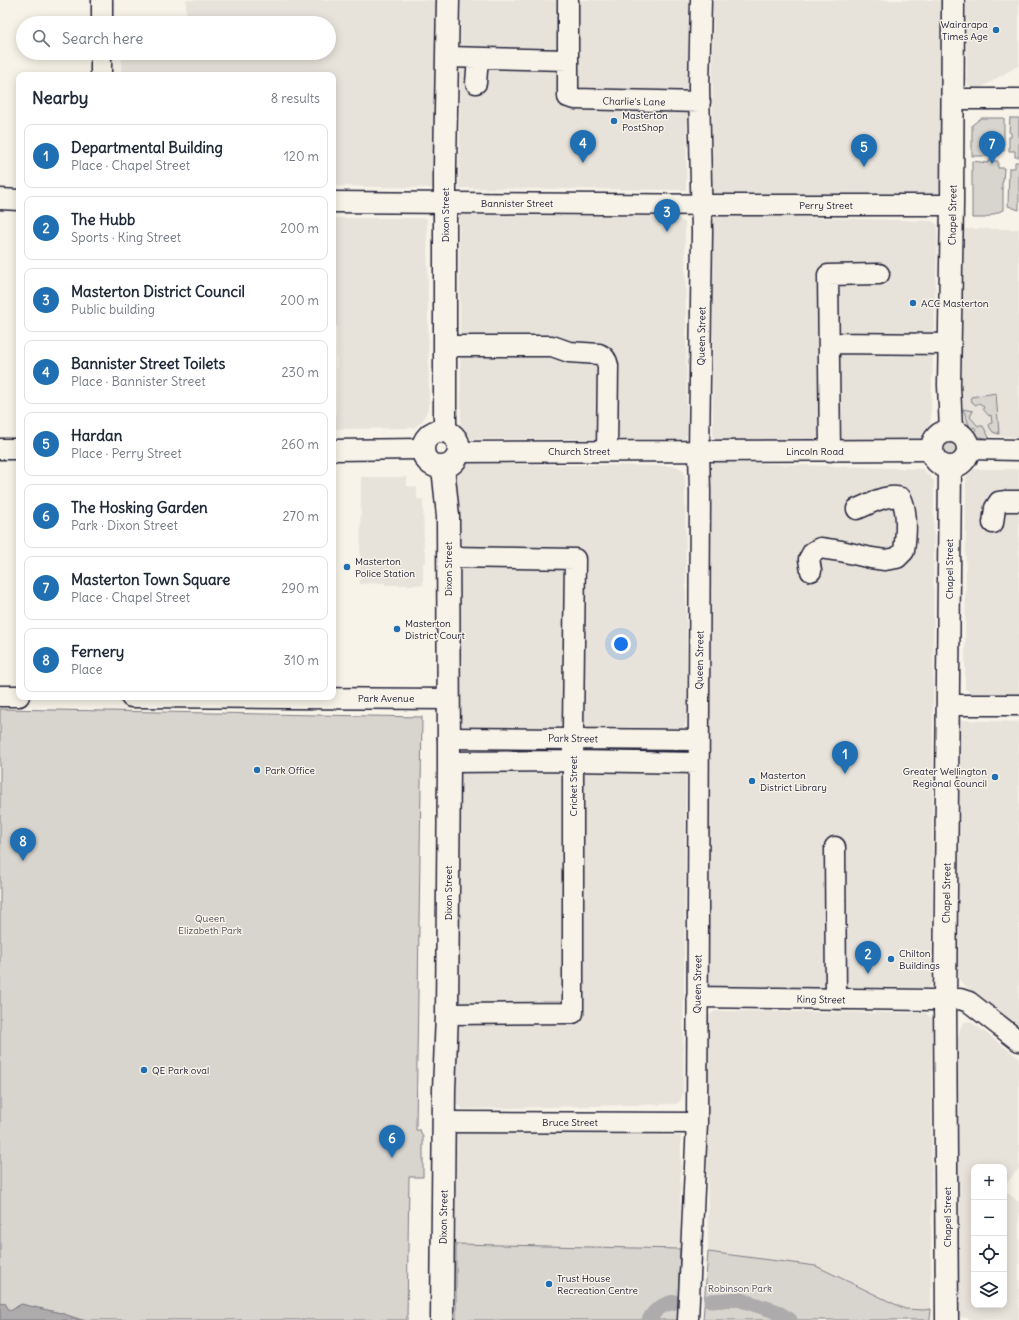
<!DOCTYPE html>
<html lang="en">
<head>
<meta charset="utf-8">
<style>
  :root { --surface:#fff; --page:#f2f2f3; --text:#1f2937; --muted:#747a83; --line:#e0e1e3; --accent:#1f6fb2 }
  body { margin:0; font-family:Delius,sans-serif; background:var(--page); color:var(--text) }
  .controls { position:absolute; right:12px; bottom:12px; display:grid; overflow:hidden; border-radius:8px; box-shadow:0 2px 10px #0003 }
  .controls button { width:36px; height:36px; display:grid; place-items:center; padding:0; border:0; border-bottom:1px solid var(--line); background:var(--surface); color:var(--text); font:20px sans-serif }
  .you { position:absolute; left:621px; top:644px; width:14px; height:14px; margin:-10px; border:3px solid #fff; border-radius:50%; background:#1a73e8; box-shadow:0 0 0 6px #1a73e833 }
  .badge { display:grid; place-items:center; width:26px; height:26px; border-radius:50%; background:var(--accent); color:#fff; font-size:13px; font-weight:700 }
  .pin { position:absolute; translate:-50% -33px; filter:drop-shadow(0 1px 2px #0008) }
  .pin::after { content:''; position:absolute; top:21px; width:14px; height:12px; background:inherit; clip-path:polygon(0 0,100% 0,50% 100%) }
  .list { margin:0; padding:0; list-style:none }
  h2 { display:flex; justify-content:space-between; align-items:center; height:52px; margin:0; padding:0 16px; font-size:17px }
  h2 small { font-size:13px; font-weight:400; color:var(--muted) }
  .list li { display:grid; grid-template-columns:26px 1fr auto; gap:12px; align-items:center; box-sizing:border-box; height:64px; margin:0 8px 8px; padding:0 8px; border:1px solid var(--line); border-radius:8px }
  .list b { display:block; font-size:15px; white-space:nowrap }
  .list p { margin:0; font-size:13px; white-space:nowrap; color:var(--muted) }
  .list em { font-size:13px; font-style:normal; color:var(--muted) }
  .icon { flex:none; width:22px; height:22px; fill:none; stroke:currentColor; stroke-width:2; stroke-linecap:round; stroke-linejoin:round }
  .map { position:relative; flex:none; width:1019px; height:1320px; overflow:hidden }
  .search { position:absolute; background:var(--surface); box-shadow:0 2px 10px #0003; left:16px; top:16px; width:320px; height:44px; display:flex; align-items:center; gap:10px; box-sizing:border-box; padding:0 14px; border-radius:22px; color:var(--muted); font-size:15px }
  .panel { position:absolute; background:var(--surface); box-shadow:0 2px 10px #0003; left:16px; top:72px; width:320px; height:628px; border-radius:8px }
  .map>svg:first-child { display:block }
  .built { fill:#e7e3db }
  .green { fill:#d8d5cf; stroke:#7d7c85 }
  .water { fill:#aeabad; stroke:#76747f }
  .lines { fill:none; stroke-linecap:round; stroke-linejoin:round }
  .canal { stroke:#aeabad; stroke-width:15 }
  .minor-casing { stroke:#22223b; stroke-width:23 }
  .major-casing { stroke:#22223b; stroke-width:25 }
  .highway-casing { stroke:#22223b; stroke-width:25 }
  .minor { stroke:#f7f3e8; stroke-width:20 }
  .major { stroke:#f7f3e8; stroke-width:22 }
  .highway { stroke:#f7f3e8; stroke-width:22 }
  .poi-dot { fill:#1f6fb2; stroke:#f7f3e8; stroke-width:1.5 }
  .labels { text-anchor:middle; stroke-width:3; stroke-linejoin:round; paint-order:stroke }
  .poi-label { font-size:10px; fill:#22223b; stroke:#f7f3e8; text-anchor:start }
  .street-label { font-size:10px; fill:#22223b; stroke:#f7f3e8 }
  .park-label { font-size:10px; fill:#504f60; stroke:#f7f3e8 }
</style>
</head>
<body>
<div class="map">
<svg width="1019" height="1320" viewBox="0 0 1019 1320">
  <rect width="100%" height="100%" fill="#f7f3e8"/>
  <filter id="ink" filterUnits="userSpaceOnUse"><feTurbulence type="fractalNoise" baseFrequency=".025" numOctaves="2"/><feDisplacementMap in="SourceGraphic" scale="8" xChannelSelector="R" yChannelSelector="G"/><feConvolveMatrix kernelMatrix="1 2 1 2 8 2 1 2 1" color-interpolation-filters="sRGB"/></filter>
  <g filter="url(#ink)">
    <path class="built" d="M 186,0 L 437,0 L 433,188 L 333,186 L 333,75 L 121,75 L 122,53 L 329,53 L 329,23 L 186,23 Z
      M 461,0 L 689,0 L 686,190 L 459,188 Z
      M 713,0 L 942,0 L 942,190 L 933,196 L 715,196 L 712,191 Z
      M 966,0 L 1019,0 L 1019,65 L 979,89 L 972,88 L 967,83 Z
      M 459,215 L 673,216 L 685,223 L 687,434 L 684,439 L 471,439 L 465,438 L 461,434 Z
      M 718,215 L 932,221 L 938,225 L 930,435 L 928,437 L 918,440 L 718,442 L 713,438 L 712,220 Z
      M 333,218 L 427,218 L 429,407 L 423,420 L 414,428 L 336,429 L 337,326 L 333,325 Z
      M 964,229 L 1019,229 L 1019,437 L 977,435 L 968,427 L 961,415 Z
      M 714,462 L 922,469 L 929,475 L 934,481 L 932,984 L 928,988 L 706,986 L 704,984 L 711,465 Z
      M 467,464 L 676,466 L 683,470 L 685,475 L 687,719 L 684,727 L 681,732 L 463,730 L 461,723 L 455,473 L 461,466 Z
      M 974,469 L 1019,469 L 1019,695 L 974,695 L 965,689 L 966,477 Z
      M 361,477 L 407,477 L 407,486 L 417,487 L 417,499 L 423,499 L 424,551 L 426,551 L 426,563 L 423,563 L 423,585 L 385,585 L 385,583 L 360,584 Z
      M 960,720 L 1019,722 L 1019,1028 L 968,988 L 960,981 L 958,974 Z
      M 461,771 L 686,772 L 683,1093 L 681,1100 L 677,1104 L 464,1109 L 459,1106 L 456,1103 Z
      M 715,1011 L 926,1013 L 932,1019 L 931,1309 L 924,1310 L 905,1309 L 816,1266 L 708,1252 L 706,1018 Z
      M 970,1021 L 1019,1058 L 1019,1168 L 1004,1186 L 1004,1167 L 974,1167 L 974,1305 L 1004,1305 L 1004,1190 L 1019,1202 L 1019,1320 L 972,1320 L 967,1318 L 960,1317 L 959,1315 L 958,1038 L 961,1026 L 964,1022 Z
      M 455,1132 L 681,1136 L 680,1249 L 456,1244 Z"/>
    <path class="green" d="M 981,118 L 1004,118 L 1004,151 L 998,151 L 998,156 L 972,156 L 972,125 Z
      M 1010,118 L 1019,118 L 1019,157 L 1015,157 L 1015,151 L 1009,151 L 1009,137 L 1011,137 L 1011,133 L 1009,132 Z
      M 972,161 L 988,163 L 988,161 L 998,161 L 998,168 L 1004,168 L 1003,182 L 1002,182 L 1002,189 L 1003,189 L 1003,210 L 985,218 L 972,218 Z
      M 1015,162 L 1019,162 L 1019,210 L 1008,206 L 1009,168 L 1015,168 Z
      M 996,393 L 999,434 L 993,432 L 990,428 L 989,424 L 992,423 L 991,415 L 989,416 L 983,409 L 984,407 L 979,403 L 976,405 L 972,402 L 971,397 Z
      M 963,409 L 973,411 L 970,417 L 978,426 L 983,426 L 990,439 L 980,437 L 974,432 L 976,429 L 974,427 L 971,429 L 970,427 Z
      M941 449a8 8 0 1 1 16 0a8 8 0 1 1-16 0Z
      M 0,709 L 422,717 L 416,1130 L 420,1130 L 423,1137 L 423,1177 L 409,1177 L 407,1320 L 0,1320 Z
      M 456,1244 L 680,1249 L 678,1320 L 456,1320 Z
      M 708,1252 L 816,1266 L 905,1309 L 924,1310 L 931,1309 L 930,1320 L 703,1320 Z"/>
    <path class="water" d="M 5,1303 L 9,1310 L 12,1310 L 21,1304 L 61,1313 L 82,1320 L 0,1320 L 0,1304 Z"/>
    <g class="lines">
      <path class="canal" d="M 711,1301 L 738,1299 L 775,1311 L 790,1320
        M 649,1320 C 655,1309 663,1304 675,1302"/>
      <g class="minor-casing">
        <path id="minor" d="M 568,0 L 568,97 L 575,99 L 700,102
          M 102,23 L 102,0
          M 447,57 L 567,60
          M 101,75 L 101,53
          M 476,83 L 478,58
          M 953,99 L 1019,99
          M 0,199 L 19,200
          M 333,202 L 730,205 L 952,205
          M 829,343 L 949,344
          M 445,346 L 552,346 L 569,352 L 599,354 C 604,356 607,360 608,366 L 607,451
          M 0,449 L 19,449
          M 969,449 L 1019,450
          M 333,450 L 422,449
          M 830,451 L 828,275 L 879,274
          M 459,452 L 932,450
          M 993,523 L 995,508 L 999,502 L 1006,501 L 1019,501
          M 811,571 L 809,559 L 813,552 L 820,548 L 841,551 L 871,558 L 885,560 L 897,558 L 904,551 C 906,536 908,511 901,498 C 887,493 870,504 857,509
          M 0,696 L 19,696
          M 131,697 L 448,699
          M 948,705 L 1019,705
          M 448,738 L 698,740
          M 449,762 L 573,761 L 698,763
          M 835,847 L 836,999
          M 697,997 L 930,1000 L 960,999 L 969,1002 L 1019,1041
          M 447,1014 L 573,1013 L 573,728 L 575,559 L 448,557
          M 444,1122 L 697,1123
          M 688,1320 L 697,1123 L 700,492 L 699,451 L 702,232 L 699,87 L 701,0"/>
      </g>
      <g class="major-casing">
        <path id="major" d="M423 449a18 18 0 1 1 36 0a18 18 0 1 1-36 0Z
          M 445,431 L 445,165 L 448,0
          M 442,1320 L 444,1090 L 447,1014 L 449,762 L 448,516 L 443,467"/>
      </g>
      <g class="highway-casing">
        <path id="highway" d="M932 449a18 18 0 1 1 36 0a18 18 0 1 1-36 0Z
          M 951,431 L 949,385 L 952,205 L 953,0
          M 947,1320 L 945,1000 L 950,467"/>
      </g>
      <use href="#minor" class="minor"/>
      <use href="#major" class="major"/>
      <use href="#highway" class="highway"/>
    </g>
  </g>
  <g class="poi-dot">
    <circle cx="996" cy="30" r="4"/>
    <circle cx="614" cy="121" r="4"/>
    <circle cx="913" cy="303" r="4"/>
    <circle cx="347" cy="567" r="4"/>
    <circle cx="397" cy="629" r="4"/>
    <circle cx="257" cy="770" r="4"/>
    <circle cx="995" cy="777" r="4"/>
    <circle cx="752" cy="781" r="4"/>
    <circle cx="891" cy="959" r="4"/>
    <circle cx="144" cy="1070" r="4"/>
    <circle cx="549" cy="1284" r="4"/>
  </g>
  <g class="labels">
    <g class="poi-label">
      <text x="988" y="28" text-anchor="end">Wairarapa<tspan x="988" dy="12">Times Age</tspan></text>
      <text x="622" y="119">Masterton<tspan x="622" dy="12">PostShop</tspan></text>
      <text x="921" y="307">ACC Masterton</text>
      <text x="355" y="565">Masterton<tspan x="355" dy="12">Police Station</tspan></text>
      <text x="405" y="627">Masterton<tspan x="405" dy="12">District Court</tspan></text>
      <text x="265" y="774">Park Office</text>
      <text x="987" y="775" text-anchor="end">Greater Wellington<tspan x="987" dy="12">Regional Council</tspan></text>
      <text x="760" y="779">Masterton<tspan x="760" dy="12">District Library</tspan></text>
      <text x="899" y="957">Chilton<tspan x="899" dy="12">Buildings</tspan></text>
      <text x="152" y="1074">QE Park oval</text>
      <text x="557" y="1282">Trust House<tspan x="557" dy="12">Recreation Centre</tspan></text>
    </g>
    <g class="street-label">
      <text transform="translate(634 101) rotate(1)" y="4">Charlie's Lane</text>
      <text x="517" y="207">Bannister Street</text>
      <text x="826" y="209">Perry Street</text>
      <text transform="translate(445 215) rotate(-90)" y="4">Dixon Street</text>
      <text transform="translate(952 215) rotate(-89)" y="4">Chapel Street</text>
      <text transform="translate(701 336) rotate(-89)" y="4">Queen Street</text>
      <text x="579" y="455">Church Street</text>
      <text x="815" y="455">Lincoln Road</text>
      <text transform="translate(448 569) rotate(-90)" y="4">Dixon Street</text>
      <text transform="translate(949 569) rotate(-90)" y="4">Chapel Street</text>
      <text transform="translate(699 660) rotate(-89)" y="4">Queen Street</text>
      <text x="386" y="702">Park Avenue</text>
      <text transform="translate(573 738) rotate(1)" y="4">Park Street</text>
      <text transform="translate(573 786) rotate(-90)" y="4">Cricket Street</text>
      <text transform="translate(448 893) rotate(-90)" y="4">Dixon Street</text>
      <text transform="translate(946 893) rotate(-89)" y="4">Chapel Street</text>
      <text transform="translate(697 984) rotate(-89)" y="4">Queen Street</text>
      <text transform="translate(821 999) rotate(1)" y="4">King Street</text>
      <text x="570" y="1126">Bruce Street</text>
      <text transform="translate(443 1217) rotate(-89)" y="4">Dixon Street</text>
      <text transform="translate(947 1217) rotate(-90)" y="4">Chapel Street</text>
    </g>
    <g class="park-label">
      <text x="210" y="922">Queen<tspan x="210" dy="12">Elizabeth Park</tspan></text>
      <text x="740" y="1292">Robinson Park</text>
    </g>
  </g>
</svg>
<div class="controls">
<button>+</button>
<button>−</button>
<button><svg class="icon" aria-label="locate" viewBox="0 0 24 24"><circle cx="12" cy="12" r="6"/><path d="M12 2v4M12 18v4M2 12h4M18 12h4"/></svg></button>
<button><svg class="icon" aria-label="layers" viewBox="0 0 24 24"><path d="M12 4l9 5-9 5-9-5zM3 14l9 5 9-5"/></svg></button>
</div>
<div class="you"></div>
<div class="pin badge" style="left:845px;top:774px">1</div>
<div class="pin badge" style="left:868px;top:974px">2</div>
<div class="pin badge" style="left:667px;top:232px">3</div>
<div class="pin badge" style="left:583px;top:163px">4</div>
<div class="pin badge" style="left:864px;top:167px">5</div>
<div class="pin badge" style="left:392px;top:1158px">6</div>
<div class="pin badge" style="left:992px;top:164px">7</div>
<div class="pin badge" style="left:23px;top:861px">8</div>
<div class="search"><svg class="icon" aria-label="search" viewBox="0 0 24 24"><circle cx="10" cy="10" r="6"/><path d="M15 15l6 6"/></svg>Search here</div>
<section class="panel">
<h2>Nearby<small>8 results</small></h2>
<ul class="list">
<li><span class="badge">1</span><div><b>Departmental Building</b><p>Place · Chapel Street</p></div><em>120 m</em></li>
<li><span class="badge">2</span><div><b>The Hubb</b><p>Sports · King Street</p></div><em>200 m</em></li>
<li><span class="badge">3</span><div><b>Masterton District Council</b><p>Public building</p></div><em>200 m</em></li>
<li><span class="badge">4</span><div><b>Bannister Street Toilets</b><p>Place · Bannister Street</p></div><em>230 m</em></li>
<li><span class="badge">5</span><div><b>Hardan</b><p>Place · Perry Street</p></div><em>260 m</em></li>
<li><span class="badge">6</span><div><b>The Hosking Garden</b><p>Park · Dixon Street</p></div><em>270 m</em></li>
<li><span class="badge">7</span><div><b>Masterton Town Square</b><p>Place · Chapel Street</p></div><em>290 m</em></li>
<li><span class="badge">8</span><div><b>Fernery</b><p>Place</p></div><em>310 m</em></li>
</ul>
</section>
</div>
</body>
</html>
